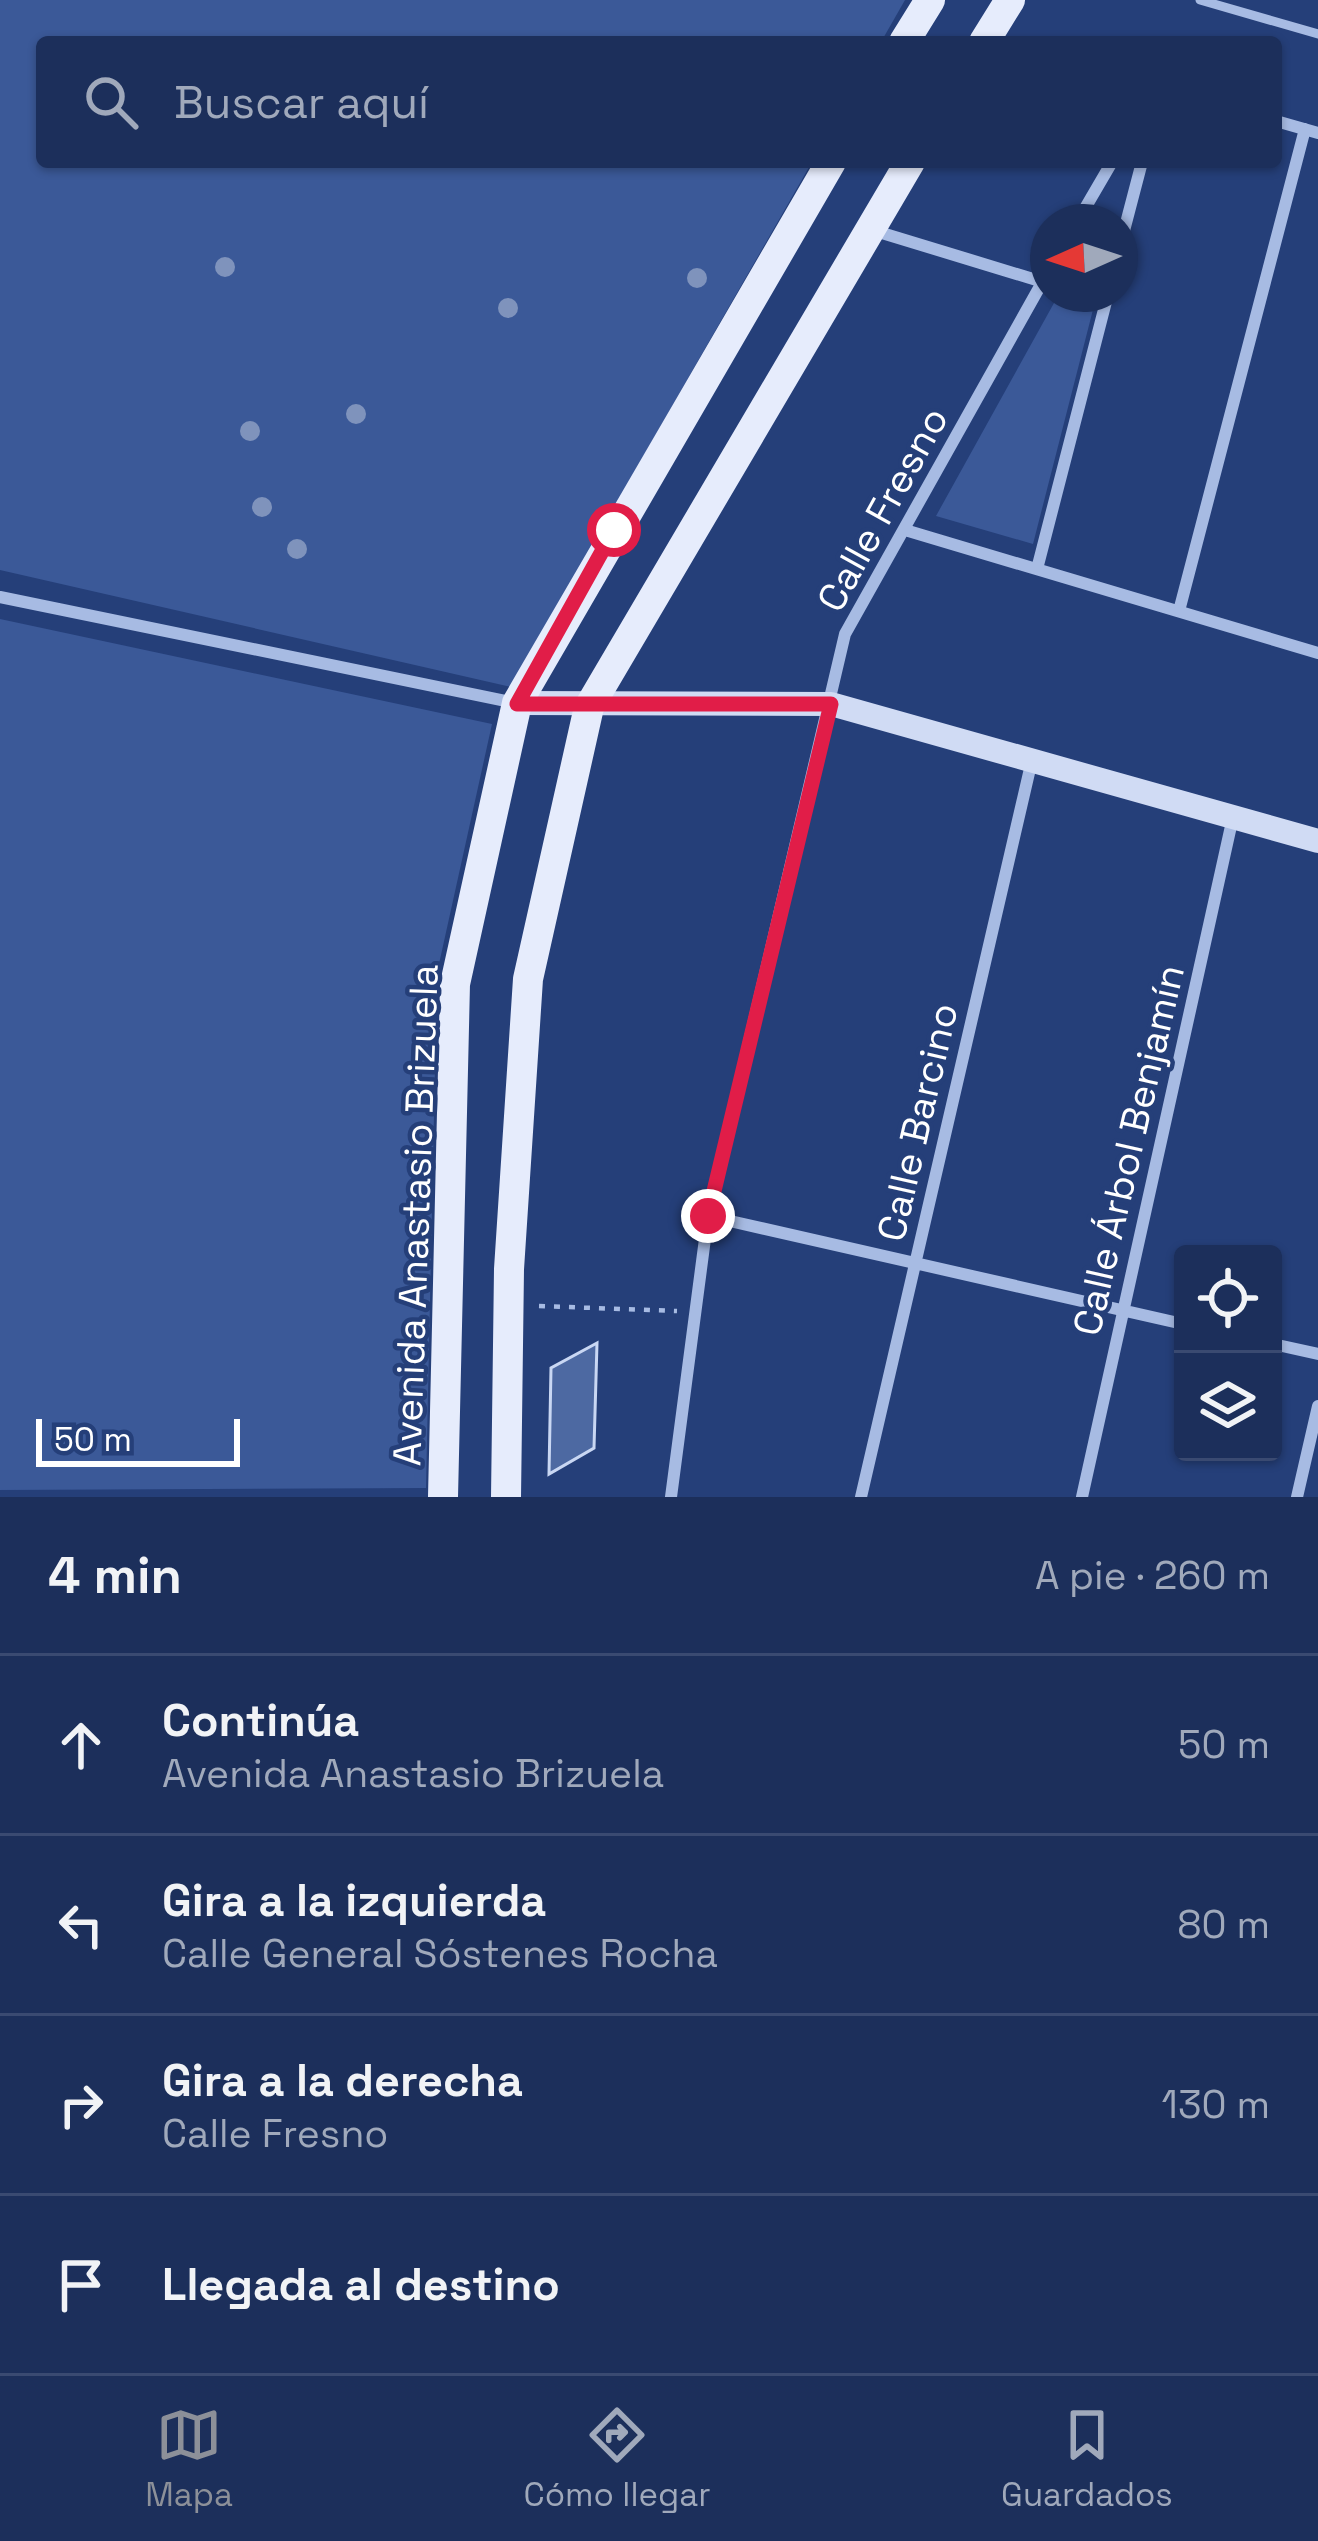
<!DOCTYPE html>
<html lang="es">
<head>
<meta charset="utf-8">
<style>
  :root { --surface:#1c2f5b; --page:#293b64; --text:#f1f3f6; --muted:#a0a9bb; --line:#3a4a71; --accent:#8c9099 }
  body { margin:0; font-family:"Space Grotesk",sans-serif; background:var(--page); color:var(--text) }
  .controls { position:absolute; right:36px; bottom:36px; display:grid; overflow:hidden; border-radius:12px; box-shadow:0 3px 9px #0004 }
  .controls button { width:108px; height:108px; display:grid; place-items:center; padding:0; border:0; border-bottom:3px solid var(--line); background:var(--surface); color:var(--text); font:60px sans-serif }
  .compass { position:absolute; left:1030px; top:204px; width:108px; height:108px; border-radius:50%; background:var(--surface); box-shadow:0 3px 9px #0004; rotate:267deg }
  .scale { position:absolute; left:36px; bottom:30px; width:204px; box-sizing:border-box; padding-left:12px; border:6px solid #fff; border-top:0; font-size:33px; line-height:42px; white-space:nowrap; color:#fff; -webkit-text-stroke:9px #253f79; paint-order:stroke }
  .stop { position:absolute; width:36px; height:36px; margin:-27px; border:9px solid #e11d48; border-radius:50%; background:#fff }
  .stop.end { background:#e11d48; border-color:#fff; box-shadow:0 3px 12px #0008 }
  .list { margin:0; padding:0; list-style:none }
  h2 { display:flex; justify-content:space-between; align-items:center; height:156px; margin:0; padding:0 48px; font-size:51px }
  h2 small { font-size:39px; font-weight:400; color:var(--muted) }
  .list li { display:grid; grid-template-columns:78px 1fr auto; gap:36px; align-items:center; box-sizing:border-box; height:180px; padding:0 48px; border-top:3px solid var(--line) }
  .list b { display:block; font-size:45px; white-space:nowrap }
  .list p { margin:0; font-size:39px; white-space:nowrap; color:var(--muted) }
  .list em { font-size:39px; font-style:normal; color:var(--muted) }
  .icon { flex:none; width:66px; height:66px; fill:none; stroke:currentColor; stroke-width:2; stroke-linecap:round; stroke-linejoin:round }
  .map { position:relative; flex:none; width:1318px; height:1497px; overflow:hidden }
  .search { position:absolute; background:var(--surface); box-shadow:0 3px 9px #0004; left:36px; right:36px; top:36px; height:132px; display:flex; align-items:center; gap:30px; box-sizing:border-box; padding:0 42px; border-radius:12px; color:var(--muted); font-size:45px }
  .sheet { height:876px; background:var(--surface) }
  nav { display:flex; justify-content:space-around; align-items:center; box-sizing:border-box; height:168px; border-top:3px solid var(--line); background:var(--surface); font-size:33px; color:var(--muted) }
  nav a { display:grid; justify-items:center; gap:6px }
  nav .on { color:var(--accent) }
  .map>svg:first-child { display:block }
  .green { fill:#3b5998 }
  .building { fill:#4d69a2; stroke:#c9d7f3; stroke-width:3 }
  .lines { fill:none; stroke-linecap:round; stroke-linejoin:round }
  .path { stroke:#a7bbe3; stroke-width:4.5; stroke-dasharray:6 9; stroke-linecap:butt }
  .lane { stroke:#a7bbe3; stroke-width:9 }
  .street { stroke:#a7bbe3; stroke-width:12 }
  .secondary { stroke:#d0dbf4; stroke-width:24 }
  .primary { stroke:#e6ecfc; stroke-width:30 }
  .tree { fill:#7f93bc }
  .route { stroke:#e11d48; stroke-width:15 }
  .labels { text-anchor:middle; stroke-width:9; stroke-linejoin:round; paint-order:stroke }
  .street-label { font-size:39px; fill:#fff; stroke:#253f79 }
</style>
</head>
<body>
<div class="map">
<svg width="1318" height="1497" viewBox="0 0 1318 1497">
  <rect width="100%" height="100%" fill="#253f79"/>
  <path class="green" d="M 0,0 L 905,0 L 881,42 L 42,42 L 42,162 L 812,162 L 511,687 L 0,570 Z
    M 1059,294 L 1097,294 L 1033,544 L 936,516 Z
    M 0,619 L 492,724 L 437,973 L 426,1488 L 0,1490 Z"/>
  <path class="building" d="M 597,1343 L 594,1448 L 549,1474 L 551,1368 Z"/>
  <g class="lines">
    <path class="path" d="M 539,1306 L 677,1311"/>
    <path class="lane" d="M 1200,0 L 1318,34"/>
    <path class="street" d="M 1276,121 L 1318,133
      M 1077,222 L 1112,162
      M 872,230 L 1043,282
      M 1120,246 L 1142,162
      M 905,530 L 1318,653
      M 1037,569 L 1108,294
      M 0,597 L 516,703
      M 1179,611 L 1305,129
      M 708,1216 L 1183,1324
      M 1273,1344 L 1318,1354
      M 671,1497 L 708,1216 L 845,634 L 1048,272
      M 861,1497 L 1032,760
      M 1082,1497 L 1233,817
      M 1297,1497 L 1318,1406"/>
    <path class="secondary" d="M 517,703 L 831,704 L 1318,841"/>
    <path class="primary" d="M 904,42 L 930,0
      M 984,42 L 1010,0
      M 443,1497 L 455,984 L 517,703 L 831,162
      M 506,1497 L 509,1269 L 528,979 L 589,707 L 910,162"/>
  </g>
  <g class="tree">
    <circle cx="225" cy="267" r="10"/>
    <circle cx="697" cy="278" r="10"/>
    <circle cx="508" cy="308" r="10"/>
    <circle cx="356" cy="414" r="10"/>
    <circle cx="250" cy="431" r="10"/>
    <circle cx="262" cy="507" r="10"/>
    <circle cx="297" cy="549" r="10"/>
  </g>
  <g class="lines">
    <path class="route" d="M 614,530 L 517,704 L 831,704 L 708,1216"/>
  </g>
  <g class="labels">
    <g class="street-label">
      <text transform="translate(882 509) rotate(-61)" y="14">Calle Fresno</text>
      <text transform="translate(917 1122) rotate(-77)" y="14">Calle Barcino</text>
      <text transform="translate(1128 1150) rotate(-77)" y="14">Calle Árbol Benjamín</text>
      <text transform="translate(415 1215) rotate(-88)" y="14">Avenida Anastasio Brizuela</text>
    </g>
  </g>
</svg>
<div class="controls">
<button><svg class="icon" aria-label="locate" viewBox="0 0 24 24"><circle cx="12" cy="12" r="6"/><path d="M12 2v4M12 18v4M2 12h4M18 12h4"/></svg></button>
<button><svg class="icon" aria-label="layers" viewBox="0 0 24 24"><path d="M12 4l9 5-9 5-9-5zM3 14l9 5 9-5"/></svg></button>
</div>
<svg class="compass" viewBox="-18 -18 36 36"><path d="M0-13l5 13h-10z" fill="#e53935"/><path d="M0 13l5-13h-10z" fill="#a0a9bb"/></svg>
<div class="scale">50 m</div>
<div class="stop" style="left:614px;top:530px"></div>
<div class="stop end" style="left:708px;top:1216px"></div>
<div class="search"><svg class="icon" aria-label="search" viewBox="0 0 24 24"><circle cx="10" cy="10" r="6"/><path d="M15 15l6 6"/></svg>Buscar aquí</div>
</div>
<section class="sheet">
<h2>4 min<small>A pie · 260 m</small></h2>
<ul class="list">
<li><svg class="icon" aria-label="ahead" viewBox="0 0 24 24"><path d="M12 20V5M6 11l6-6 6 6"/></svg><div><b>Continúa</b><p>Avenida Anastasio Brizuela</p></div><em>50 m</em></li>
<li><svg class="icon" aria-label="left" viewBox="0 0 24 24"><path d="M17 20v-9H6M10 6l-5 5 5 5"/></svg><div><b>Gira a la izquierda</b><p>Calle General Sóstenes Rocha</p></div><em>80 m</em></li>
<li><svg class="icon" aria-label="right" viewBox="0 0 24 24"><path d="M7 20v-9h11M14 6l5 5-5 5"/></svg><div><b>Gira a la derecha</b><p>Calle Fresno</p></div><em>130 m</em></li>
<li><svg class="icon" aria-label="arrive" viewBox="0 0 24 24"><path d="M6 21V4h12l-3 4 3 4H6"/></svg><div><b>Llegada al destino</b></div></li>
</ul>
</section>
<nav>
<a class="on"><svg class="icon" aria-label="map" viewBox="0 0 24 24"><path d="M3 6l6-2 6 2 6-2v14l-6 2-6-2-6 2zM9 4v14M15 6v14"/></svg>Mapa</a>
<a><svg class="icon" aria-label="directions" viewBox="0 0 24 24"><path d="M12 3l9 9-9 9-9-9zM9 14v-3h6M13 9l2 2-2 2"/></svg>Cómo llegar</a>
<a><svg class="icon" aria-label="saved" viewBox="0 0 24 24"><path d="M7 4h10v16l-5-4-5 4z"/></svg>Guardados</a>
</nav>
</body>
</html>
